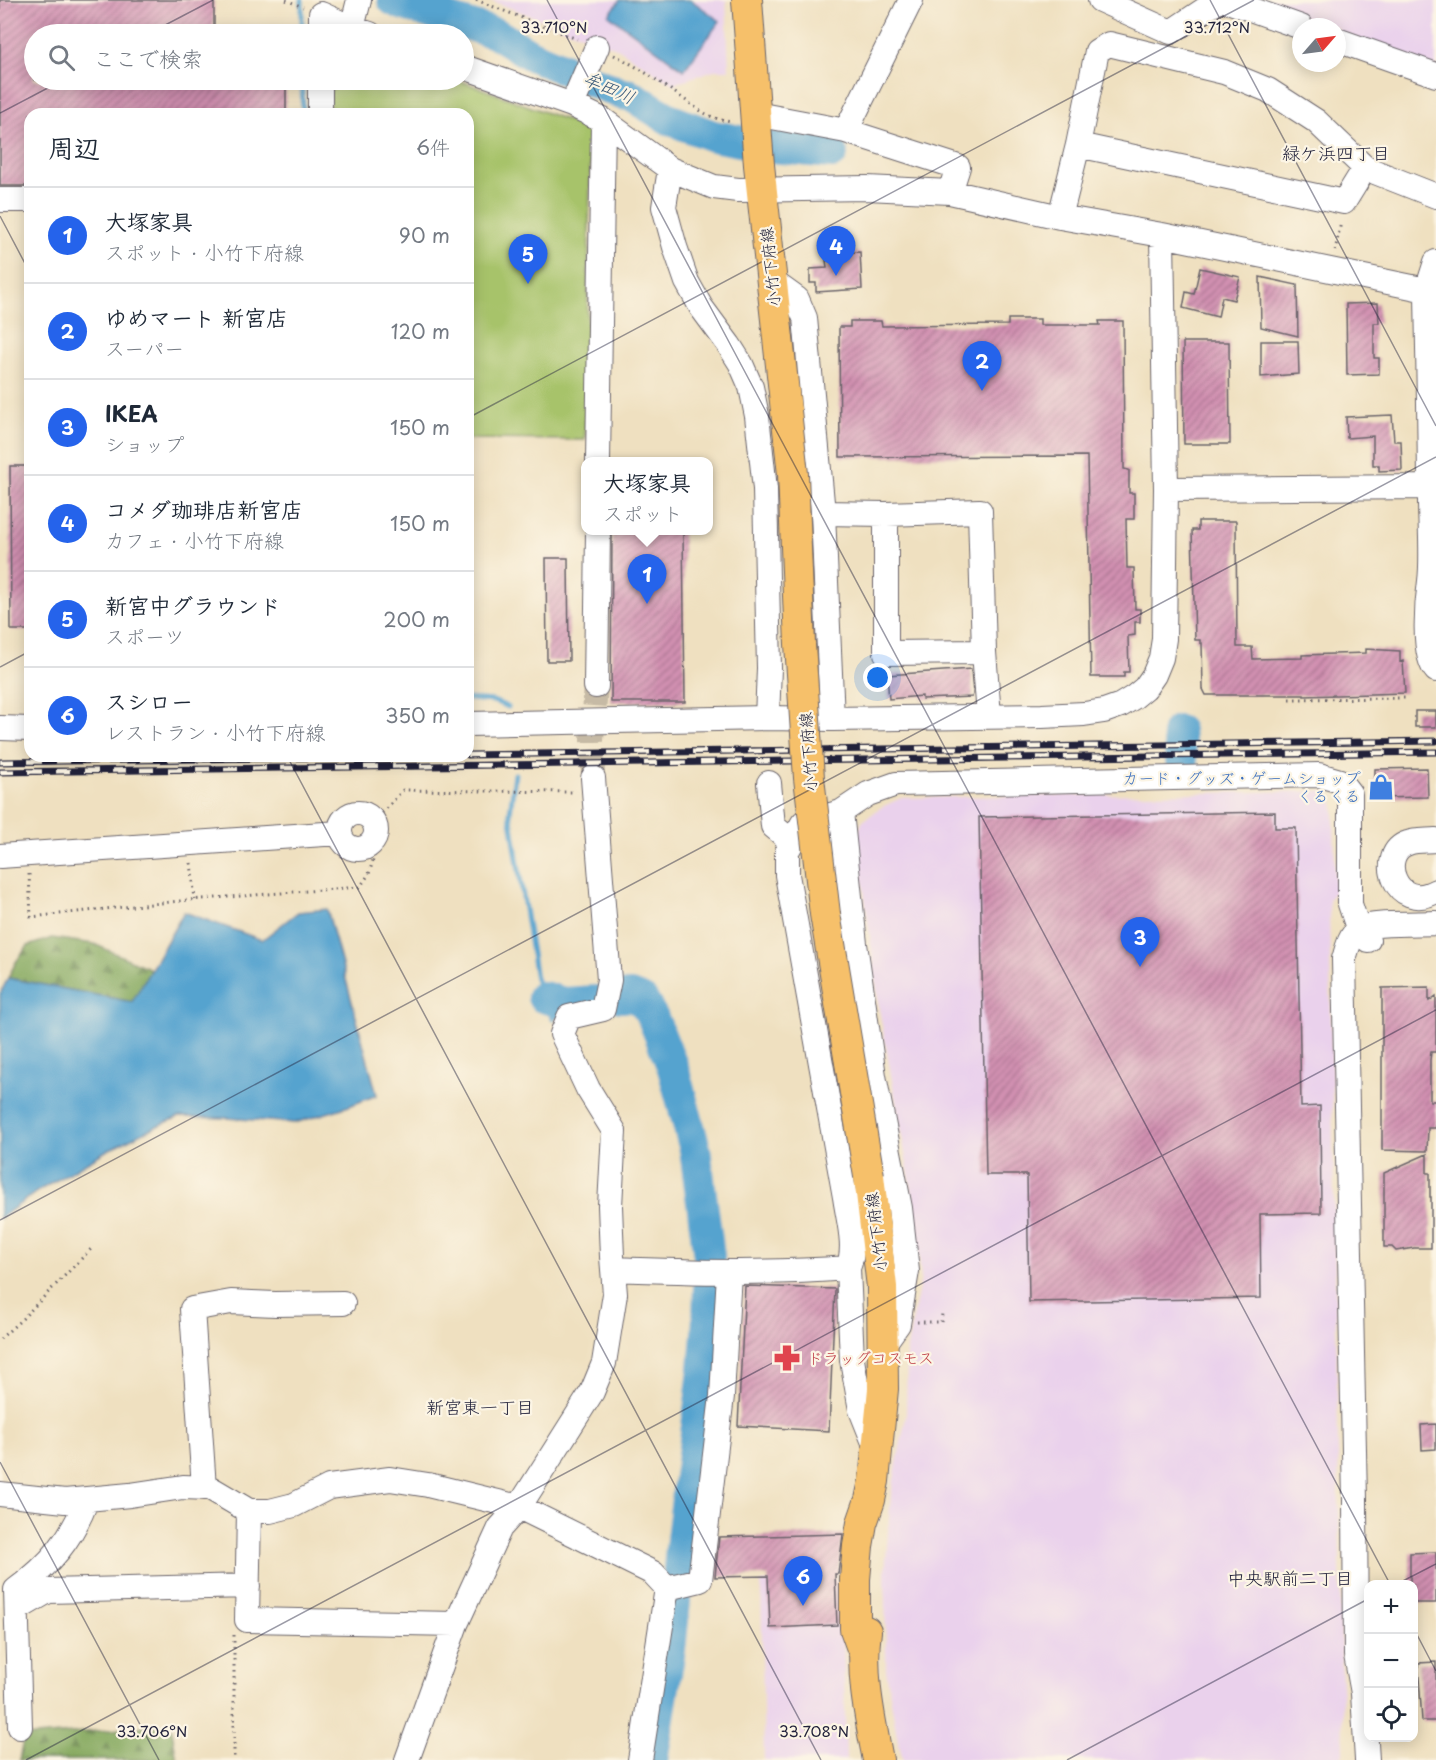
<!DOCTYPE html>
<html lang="ja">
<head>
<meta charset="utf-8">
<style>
  :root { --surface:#fff; --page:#f2f2f3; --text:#1f2937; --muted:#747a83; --line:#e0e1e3; --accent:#2563eb }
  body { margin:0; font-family:"Playpen Sans","Klee One",sans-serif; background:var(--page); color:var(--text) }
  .controls { position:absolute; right:18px; bottom:18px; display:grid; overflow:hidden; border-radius:12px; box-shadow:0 3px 15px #0003 }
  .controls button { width:54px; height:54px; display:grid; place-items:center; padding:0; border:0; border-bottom:2px solid var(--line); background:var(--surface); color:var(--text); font:30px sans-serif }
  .compass { position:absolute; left:1292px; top:18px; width:54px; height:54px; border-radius:50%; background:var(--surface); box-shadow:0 3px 15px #0003; rotate:62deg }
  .you { position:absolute; left:878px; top:678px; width:21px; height:21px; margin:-15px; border:4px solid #fff; border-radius:50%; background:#1a73e8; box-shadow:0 0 0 9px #1a73e833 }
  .badge { display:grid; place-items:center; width:39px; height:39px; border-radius:50%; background:var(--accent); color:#fff; font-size:20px; font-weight:700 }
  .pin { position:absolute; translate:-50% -50px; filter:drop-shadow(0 2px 3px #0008) }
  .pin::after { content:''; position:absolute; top:32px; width:21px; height:18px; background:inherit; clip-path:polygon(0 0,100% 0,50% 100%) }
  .popup { position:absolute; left:581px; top:457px; width:132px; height:78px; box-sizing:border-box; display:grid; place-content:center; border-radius:12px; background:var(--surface); filter:drop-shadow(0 2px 4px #0005); font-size:20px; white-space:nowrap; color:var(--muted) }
  .popup b { font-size:22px; color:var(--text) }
  .popup::after { content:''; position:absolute; left:50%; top:100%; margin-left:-12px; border:12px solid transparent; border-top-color:var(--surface) }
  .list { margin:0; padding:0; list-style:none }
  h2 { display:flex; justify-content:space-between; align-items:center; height:78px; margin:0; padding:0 24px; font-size:26px }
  h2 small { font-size:20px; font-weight:400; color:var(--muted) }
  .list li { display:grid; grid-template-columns:39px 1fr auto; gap:18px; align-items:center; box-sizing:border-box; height:96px; padding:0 24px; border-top:2px solid var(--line) }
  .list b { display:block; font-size:22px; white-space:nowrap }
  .list p { margin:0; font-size:20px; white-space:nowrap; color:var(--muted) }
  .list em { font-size:20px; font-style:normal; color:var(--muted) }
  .icon { flex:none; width:33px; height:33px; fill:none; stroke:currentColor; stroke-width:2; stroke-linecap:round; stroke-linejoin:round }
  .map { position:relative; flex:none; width:1436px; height:1760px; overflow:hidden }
  .search { position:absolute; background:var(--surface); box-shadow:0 3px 15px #0003; left:24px; top:24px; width:450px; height:66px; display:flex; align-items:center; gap:15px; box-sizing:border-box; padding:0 21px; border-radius:33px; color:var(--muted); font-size:22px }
  .panel { position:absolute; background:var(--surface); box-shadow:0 3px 15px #0003; left:24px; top:108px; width:450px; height:654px; border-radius:18px }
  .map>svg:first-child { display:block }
  .built { fill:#ead1ec }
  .forest { fill:url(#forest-firs); stroke:#54664c; stroke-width:1.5 }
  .garden { fill:#a7c36a; stroke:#647252; stroke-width:1.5 }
  .water { fill:#55a3cf; stroke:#3c6285; stroke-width:1.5 }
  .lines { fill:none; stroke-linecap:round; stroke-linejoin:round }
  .stream { stroke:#55a3cf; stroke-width:5 }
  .river { stroke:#55a3cf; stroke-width:32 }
  .building { fill:url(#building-hatch) }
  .minor-tunnel { stroke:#c6baa5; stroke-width:24; stroke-dasharray:24 12; stroke-linecap:butt }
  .minor-casing { stroke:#6a646a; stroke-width:26 }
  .major-casing { stroke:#6a646a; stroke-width:32 }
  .path { stroke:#6a646a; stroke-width:3; stroke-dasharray:1.5 4.5; stroke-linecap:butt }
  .minor { stroke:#fff; stroke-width:24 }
  .major { stroke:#f6c06b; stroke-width:30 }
  .rail-casing { stroke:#22223b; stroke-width:7 }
  .rail { stroke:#fcf5e5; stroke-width:4.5; stroke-dasharray:14; stroke-linecap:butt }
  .major-bridge-casing { stroke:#6a646a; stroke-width:32; stroke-linecap:butt }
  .major-bridge { stroke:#f6c06b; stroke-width:30 }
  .ticks { fill:none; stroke:#22223b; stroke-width:1.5; stroke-opacity:0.45 }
  .labels { text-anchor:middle; stroke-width:4.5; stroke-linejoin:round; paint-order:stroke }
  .street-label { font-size:16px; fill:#22223b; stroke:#fcf5e5 }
  .shop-label { font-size:16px; fill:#366cbe; stroke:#fcf5e5; text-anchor:end }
  .health-label { font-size:16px; fill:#be3a42; stroke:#fcf5e5; text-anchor:start }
  .water-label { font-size:18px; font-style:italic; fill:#365676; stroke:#fcf5e5 }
  .neighbourhood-label { font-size:18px; fill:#22223b; stroke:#fcf5e5 }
  .ticks-label { font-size:15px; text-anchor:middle; fill:#22223b; stroke:#fcf5e5; stroke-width:4.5; stroke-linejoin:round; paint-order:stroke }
</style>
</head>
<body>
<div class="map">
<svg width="1436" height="1760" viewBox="0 0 1436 1760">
  <defs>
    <pattern id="forest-firs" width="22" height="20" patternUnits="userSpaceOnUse" patternTransform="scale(1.5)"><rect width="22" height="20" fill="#85a95e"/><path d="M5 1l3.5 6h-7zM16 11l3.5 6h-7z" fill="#6c894f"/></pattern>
    <pattern id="building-hatch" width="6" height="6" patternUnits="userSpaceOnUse" patternTransform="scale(1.5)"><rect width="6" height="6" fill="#d190b1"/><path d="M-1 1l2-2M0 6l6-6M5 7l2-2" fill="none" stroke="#a97591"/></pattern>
  </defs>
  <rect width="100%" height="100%" fill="#fcf5e5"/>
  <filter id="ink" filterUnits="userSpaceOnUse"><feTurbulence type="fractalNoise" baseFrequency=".0167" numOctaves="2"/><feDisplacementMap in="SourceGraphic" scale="12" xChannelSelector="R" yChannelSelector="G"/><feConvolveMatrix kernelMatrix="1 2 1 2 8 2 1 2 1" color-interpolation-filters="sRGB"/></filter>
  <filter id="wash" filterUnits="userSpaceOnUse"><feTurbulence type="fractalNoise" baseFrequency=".008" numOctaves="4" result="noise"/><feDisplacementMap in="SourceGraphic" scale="24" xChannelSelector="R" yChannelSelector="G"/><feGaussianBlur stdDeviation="1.35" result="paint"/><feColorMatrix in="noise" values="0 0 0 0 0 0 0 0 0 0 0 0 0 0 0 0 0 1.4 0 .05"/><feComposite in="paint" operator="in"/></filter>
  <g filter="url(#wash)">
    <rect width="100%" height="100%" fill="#efe0c0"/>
    <path class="built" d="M 489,0 L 726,0 L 729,70 L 714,70 L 673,84 L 619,49 Z
      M 1252,0 L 1436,0 L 1436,68 L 1337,31 L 1337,27 L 1325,27 Z
      M 1324,791 L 1334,801 L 1335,891 L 1329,899 L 1343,1754 L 1337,1760 L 903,1760 L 897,1737 L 886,1670 L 885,1571 L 891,1495 L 906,1416 L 907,1348 L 921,1278 L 915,1209 L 879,1008 L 857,837 L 862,822 L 880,808 L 901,798 Z
      M 761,1582 L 842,1582 L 846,1760 L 764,1760 Z"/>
    <path class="forest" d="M 52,938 L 94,944 L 151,969 L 133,1002 L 8,978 L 16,962 L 28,946 Z
      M 171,1725 L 177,1760 L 19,1760 L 24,1737 Z"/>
    <path class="garden" d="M 349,80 L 458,80 L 591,129 L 585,440 L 468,439 L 468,114 L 330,114 L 330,91 Z"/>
    <path class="water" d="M 620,0 L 691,0 L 720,21 L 684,70 L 609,15 Z
      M 327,909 L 377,1095 L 349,1106 L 295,1123 L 226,1118 L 179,1117 L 150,1129 L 106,1151 L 38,1191 L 0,1218 L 0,994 L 8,978 L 132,1002 L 184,912 L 262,940 L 298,912 Z"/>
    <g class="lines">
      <path class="stream" d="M 302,34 L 302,0
        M 302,80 L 303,114
        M 468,699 L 493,701 L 508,707
        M 515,774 L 510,813 L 536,979 L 553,1019"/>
      <path class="river" d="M 393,0 L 401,4 L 497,34 L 531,55 L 622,94 L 630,95 L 671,120 L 713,136 L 772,147 L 832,153
        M 1178,731 L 1182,768
        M 543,997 L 564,1003 L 597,1001
        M 621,997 L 630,996 L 643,1001 L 653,1018 L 673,1068 L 695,1149 L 709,1256
        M 679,1570 C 687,1476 708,1383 709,1288
        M 652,1760 L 670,1649 L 675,1601"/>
    </g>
    <g id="blocks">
      <path class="building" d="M 0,0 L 214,0 L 214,34 L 34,34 L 34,80 L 286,80 L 286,114 L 30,114 L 30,186 L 0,186 Z
        M 860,252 L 862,289 L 816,292 L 816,283 L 810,283 L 810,269 L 827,268 L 826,260 L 835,259 L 835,253 Z
        M 1200,268 L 1240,277 L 1234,300 L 1222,297 L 1218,317 L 1183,308 L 1186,292 L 1194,294 Z
        M 1260,277 L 1297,285 L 1298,336 L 1261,327 Z
        M 1378,303 L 1379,323 L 1374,323 L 1374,358 L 1379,358 L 1379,374 L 1347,375 L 1346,304 Z
        M 1008,319 L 1040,319 L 1040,325 L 1100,325 L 1099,321 L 1123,321 L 1124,466 L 1124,469 L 1129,470 L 1129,493 L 1134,493 L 1134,519 L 1126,519 L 1127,568 L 1134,568 L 1135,609 L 1140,609 L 1140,622 L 1135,622 L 1135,635 L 1128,636 L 1129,672 L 1124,672 L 1124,677 L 1091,677 L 1087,456 L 840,457 L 839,327 L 850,327 L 850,321 L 881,321 L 882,326 L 1008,325 Z
        M 1261,341 L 1298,341 L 1299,374 L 1261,377 Z
        M 1183,342 L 1229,342 L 1230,444 L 1184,444 Z
        M 1392,415 L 1394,441 L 1401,441 L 1402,470 L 1379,471 L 1379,465 L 1373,465 L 1373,436 L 1347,438 L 1346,417 Z
        M 10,466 L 30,466 L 30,630 L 11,630 Z
        M 1198,521 L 1236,521 L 1237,647 L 1252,647 L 1253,659 L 1302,658 L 1302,655 L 1366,653 L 1366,649 L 1400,651 L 1400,662 L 1403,661 L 1405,693 L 1304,696 L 1304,695 L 1206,695 L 1203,689 L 1202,643 L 1200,643 L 1200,640 L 1195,640 L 1192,530 L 1198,530 Z
        M 612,531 L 683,531 L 685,702 L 611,702 Z
        M 546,558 L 568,558 L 569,661 L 547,661 Z
        M 971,669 L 973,694 L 972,697 L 922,699 L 922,696 L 889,699 L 887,675 Z
        M 1415,711 L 1436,711 L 1436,727 L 1415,727 Z
        M 1427,768 L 1428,797 L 1375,798 L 1375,769 Z
        M 1275,812 L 1275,828 L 1296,828 L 1301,1107 L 1320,1106 L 1321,1213 L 1260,1214 L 1261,1298 L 1029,1302 L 1027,1175 L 986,1175 L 979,817 Z
        M 1429,987 L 1429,1001 L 1436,996 L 1436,1052 L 1431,1052 L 1430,1060 L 1430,1101 L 1436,1101 L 1436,1128 L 1428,1128 L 1427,1151 L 1382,1150 L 1382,988 Z
        M 1427,1154 L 1427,1173 L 1430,1173 L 1430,1197 L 1431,1197 L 1431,1248 L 1414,1248 L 1396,1251 L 1392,1247 L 1384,1247 L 1384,1173 Z
        M 745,1286 L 835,1289 L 829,1431 L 738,1426 Z
        M 1436,1424 L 1436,1449 L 1422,1450 L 1421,1425 Z
        M 843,1534 L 838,1574 L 835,1574 L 837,1625 L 770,1628 L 768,1576 L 715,1577 L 719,1537 Z
        M 1436,1552 L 1436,1603 L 1413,1603 L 1413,1584 L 1410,1584 L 1410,1553 Z
        M 1436,1662 L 1436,1721 L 1422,1721 L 1418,1663 Z"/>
    </g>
  </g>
  <g filter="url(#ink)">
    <use href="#blocks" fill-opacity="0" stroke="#6a646a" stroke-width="1.5"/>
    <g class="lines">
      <path class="minor-tunnel" d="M 593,778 L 592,740 L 596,686"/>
      <g class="minor-casing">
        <path id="minor" d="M 1100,0 L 1171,32 L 1219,0
          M 1225,0 L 1301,27
          M 352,28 L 359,0
          M 321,34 L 321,14 L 352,28 L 370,34
          M 1337,40 L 1436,75
          M 464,67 L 572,105 L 603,120 L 670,169 L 714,187 L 738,190 L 867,188 L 950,192 L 1060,217 L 1162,235 L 1436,292
          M 572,105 L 597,47
          M 320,114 L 320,80
          M 756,114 L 846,131 L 958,167 L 950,192
          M 846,131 L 911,0
          M 1078,145 L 1344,202 L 1365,168
          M 670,169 L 664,207 L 675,247 L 687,282 L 701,307 L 729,345 L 741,364 L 751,387 L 757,416 L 765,489 L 769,668 L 767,718
          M 0,200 L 30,200
          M 1060,217 L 1078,145 L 1097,51 L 1109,44 L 1224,72 L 1268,90 L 1316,121 L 1365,168 L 1436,196
          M 1436,262 L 1427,290 C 1428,359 1430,429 1430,499 C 1430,524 1433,558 1430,581 C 1427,601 1422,656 1436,670
          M 772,281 L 797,299 L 805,318 L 823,513 L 832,719
          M 598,462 L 603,120
          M 1166,489 L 1430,487
          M 823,513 L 886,514 L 980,511 L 984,652 L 989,716
          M 886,514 L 886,653 L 984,652
          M 596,686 L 598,530
          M 468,724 L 767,718 L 832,719 L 1042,716 L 1084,714 L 1104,711 L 1121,705 L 1134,697 L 1145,688 L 1154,675 L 1161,658 L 1164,639 L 1166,489 L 1162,235
          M 0,728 L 30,729
          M 769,783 L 773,826 L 792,842
          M 841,812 L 855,944 L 874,1076 L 900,1208 L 907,1271 L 898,1324 L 883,1345
          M340 831a18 18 0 1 1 36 0a18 18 0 1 1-36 0Z
          M 1436,840 C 1427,841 1416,840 1408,843 C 1376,853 1395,914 1436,891
          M 0,856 L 339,833
          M 614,1269 C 692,1272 770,1274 848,1268
          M 877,1450 L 861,1410 L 852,1360 L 848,1268 C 857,1247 848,1219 845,1197 L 787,875 L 787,851 L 803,823 L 841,812 L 868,794 L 896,784 L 1319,775 L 1340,781 L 1350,794 L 1350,904 L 1357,925 L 1368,940
          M 204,1488 L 192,1309 L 231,1302 L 275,1304 L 343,1303
          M 0,1494 L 65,1501 L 130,1495 L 183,1487 L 210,1488 L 249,1511 L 270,1511 L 294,1505 L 329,1487 L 390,1479 L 428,1485 L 519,1507 L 653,1573 L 667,1588 L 640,1760
          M 249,1511 L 247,1620 L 456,1624
          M 667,1588 L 700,1580 L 722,1396 L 729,1273
          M 17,1609 L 48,1591 L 248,1586
          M 20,1727 L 16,1590 C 50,1565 72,1539 87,1499
          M 407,1760 L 456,1624 L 500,1528 L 519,1507 L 592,1392 L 604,1363 L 615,1294 L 612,1257 L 610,1206 L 614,1131 L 588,1089 L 562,1034 L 569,1017 L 603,1009 L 609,980 L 593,778
          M 1367,1760 L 1363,1693 L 1356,1655 L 1355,1500 L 1344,959 C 1347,949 1350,935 1359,929 C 1371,922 1420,924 1436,923"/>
      </g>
      <g class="major-casing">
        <path id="major" d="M 747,0 L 759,165 L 786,411
          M 866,1631 C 860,1674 870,1718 878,1760
          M 863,1651 L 855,1629 L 855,1579 L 858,1546 L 862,1523 L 870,1500 L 874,1481 L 883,1389 L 882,1287 L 869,1176"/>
      </g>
      <path class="path" d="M 286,0 L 303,7
        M 476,0 L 577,39
        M 614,55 C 637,66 657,80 678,95 C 697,108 708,119 732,122
        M 1335,251 L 1341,222
        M 1289,699 L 1409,698
        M 374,822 L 403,790 L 574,792
        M 191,863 L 195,900
        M 29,874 L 31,917 L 189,900 L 360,887 L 369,874 L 375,853 L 365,847
        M 917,1322 L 941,1322 L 942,1313
        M 0,1339 L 23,1318 L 91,1249
        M 234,1635 L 234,1760"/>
      <use href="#minor" class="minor"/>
      <use href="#major" class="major"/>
      <g class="rail-casing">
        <path id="rail" d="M 468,755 L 1436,741
          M 0,762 L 406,756
          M 0,772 L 1436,752"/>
      </g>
      <use href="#rail" class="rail"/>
      <g class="major-bridge-casing">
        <path id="major-bridge" d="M 786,411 L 793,474 L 800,644 L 809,778 L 825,914 L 869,1176"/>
      </g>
      <use href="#major-bridge" class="major-bridge"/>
    </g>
  </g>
  <path class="ticks" d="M 547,0 L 1390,1584M 1210,0 L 1436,426M 148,34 L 213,0M 0,113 L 63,80M 0,216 L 30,273M 468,418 L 1254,0M 0,667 L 30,651M 287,756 L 821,1760M 0,1220 L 1436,457M 0,1462 L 159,1760M 1397,1584 L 1436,1564M 1414,1629 L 1436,1671M 26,1760 L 1436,1010M 1067,1760 L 1368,1599"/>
  <defs>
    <g id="shop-bare" transform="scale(2.07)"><path d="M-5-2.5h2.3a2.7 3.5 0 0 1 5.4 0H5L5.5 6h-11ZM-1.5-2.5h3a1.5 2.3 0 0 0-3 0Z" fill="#3f7fe0" stroke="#fcf5e5" stroke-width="2.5" paint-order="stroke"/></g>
    <g id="pharmacy-bare" transform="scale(2.07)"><path d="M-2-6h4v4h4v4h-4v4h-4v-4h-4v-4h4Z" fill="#e0444e" stroke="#fcf5e5" stroke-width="2.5" paint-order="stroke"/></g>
  </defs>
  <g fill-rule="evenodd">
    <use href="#shop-bare" x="1381" y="787"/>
    <use href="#pharmacy-bare" x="787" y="1358"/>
  </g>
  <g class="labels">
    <g class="street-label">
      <text transform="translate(770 267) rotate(-96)" y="6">小竹下府線</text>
      <text transform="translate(808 752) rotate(-94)" y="6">小竹下府線</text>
      <text transform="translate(876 1232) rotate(-97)" y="6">小竹下府線</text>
    </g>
    <g class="shop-label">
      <text x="1361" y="784">カード・グッズ・ゲームショップ<tspan x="1361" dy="18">くるくる</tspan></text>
    </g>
    <g class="health-label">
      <text x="807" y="1364">ドラッグコスモス</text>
    </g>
    <g class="water-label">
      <text transform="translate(609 88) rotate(24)" y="6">牟田川</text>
    </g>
    <g class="neighbourhood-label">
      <text x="1336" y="160">緑ケ浜四丁目</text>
      <text x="480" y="1414">新宮東一丁目</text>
      <text x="1290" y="1585">中央駅前二丁目</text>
    </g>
  </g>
  <g class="ticks-label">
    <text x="554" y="33">33.710°N</text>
    <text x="1217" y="33">33.712°N</text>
    <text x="152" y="1737">33.706°N</text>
    <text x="814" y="1737">33.708°N</text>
  </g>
</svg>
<div class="controls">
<button>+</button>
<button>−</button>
<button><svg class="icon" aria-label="locate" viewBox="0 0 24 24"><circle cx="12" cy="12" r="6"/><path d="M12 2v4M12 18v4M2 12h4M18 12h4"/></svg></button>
</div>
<svg class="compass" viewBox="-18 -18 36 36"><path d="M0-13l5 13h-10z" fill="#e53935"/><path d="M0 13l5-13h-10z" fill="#747a83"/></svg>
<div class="you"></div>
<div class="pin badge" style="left:647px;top:604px">1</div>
<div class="popup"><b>大塚家具</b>スポット</div>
<div class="pin badge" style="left:982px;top:391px">2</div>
<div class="pin badge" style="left:1140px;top:967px">3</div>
<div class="pin badge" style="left:836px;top:276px">4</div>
<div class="pin badge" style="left:528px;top:284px">5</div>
<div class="pin badge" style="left:803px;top:1606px">6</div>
<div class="search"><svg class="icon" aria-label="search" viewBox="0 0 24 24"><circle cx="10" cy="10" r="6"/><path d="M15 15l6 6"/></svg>ここで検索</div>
<section class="panel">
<h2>周辺<small>6件</small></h2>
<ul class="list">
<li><span class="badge">1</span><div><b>大塚家具</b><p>スポット · 小竹下府線</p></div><em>90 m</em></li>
<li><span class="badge">2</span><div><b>ゆめマート 新宮店</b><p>スーパー</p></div><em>120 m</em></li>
<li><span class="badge">3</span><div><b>IKEA</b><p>ショップ</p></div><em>150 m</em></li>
<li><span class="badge">4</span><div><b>コメダ珈琲店新宮店</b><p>カフェ · 小竹下府線</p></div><em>150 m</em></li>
<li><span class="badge">5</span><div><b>新宮中グラウンド</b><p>スポーツ</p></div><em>200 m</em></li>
<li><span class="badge">6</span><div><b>スシロー</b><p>レストラン · 小竹下府線</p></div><em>350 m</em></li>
</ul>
</section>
</div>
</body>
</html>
